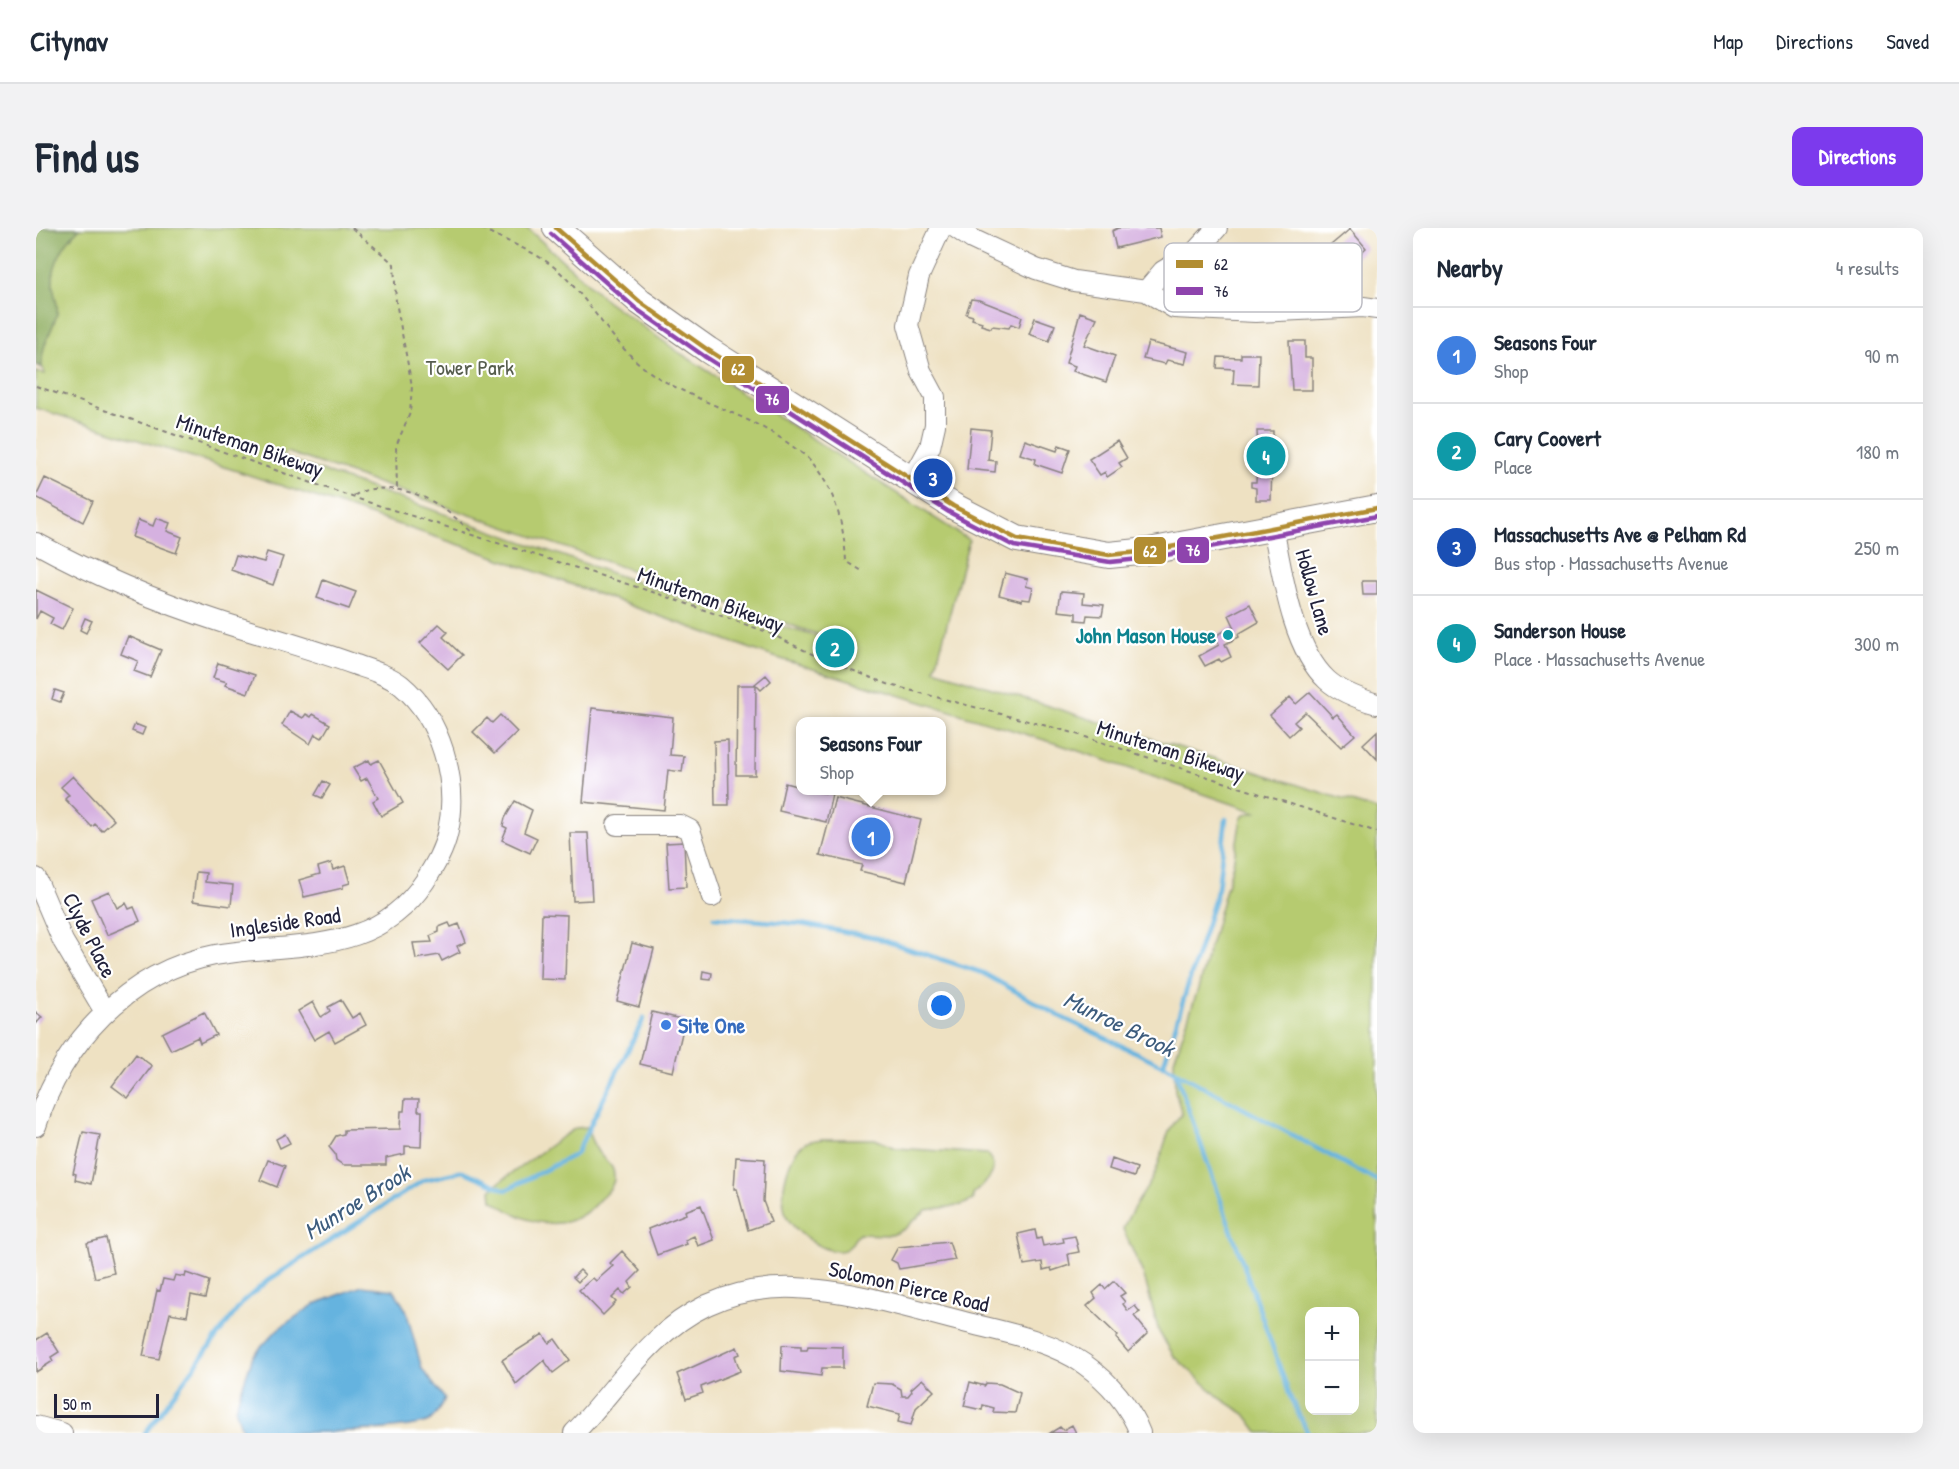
<!DOCTYPE html>
<html lang="en">
<head>
<meta charset="utf-8">
<style>
  :root { --surface:#fff; --page:#f2f2f3; --text:#1f2937; --muted:#747a83; --line:#e0e1e3; --accent:#7c3aed }
  body { margin:0; font-family:"Patrick Hand",sans-serif; background:var(--page); color:var(--text) }
  .controls { position:absolute; right:18px; bottom:18px; display:grid; overflow:hidden; border-radius:12px; box-shadow:0 6px 24px #0002 }
  .controls button { width:54px; height:54px; display:grid; place-items:center; padding:0; border:0; border-bottom:2px solid var(--line); background:var(--surface); color:var(--text); font:30px sans-serif }
  .scale { position:absolute; left:18px; bottom:15px; width:105px; box-sizing:border-box; padding-left:6px; border:3px solid #22223b; border-top:0; font-size:16px; line-height:21px; white-space:nowrap; color:#22223b; -webkit-text-stroke:4px #fff; paint-order:stroke }
  .you { position:absolute; left:906px; top:778px; width:21px; height:21px; margin:-15px; border:4px solid #fff; border-radius:50%; background:#1a73e8; box-shadow:0 0 0 9px #1a73e833 }
  .badge { display:grid; place-items:center; width:39px; height:39px; border-radius:50%; background:var(--accent); color:#fff; font-size:20px; font-weight:700 }
  .pin { position:absolute; translate:-50% -50%; border:3px solid #fff; box-shadow:0 2px 6px #0006 }
  .popup { position:absolute; left:760px; top:489px; width:150px; height:78px; box-sizing:border-box; display:grid; place-content:center; border-radius:12px; background:var(--surface); filter:drop-shadow(0 2px 4px #0005); font-size:20px; white-space:nowrap; color:var(--muted) }
  .popup b { font-size:22px; color:var(--text) }
  .popup::after { content:''; position:absolute; left:50%; top:100%; margin-left:-12px; border:12px solid transparent; border-top-color:var(--surface) }
  .list { margin:0; padding:0; list-style:none }
  h2 { display:flex; justify-content:space-between; align-items:center; height:78px; margin:0; padding:0 24px; font-size:26px }
  h2 small { font-size:20px; font-weight:400; color:var(--muted) }
  .list li { display:grid; grid-template-columns:39px 1fr auto; gap:18px; align-items:center; box-sizing:border-box; height:96px; padding:0 24px; border-top:2px solid var(--line) }
  .list b { display:block; font-size:22px; white-space:nowrap }
  .list p { margin:0; font-size:20px; white-space:nowrap; color:var(--muted) }
  .list em { font-size:20px; font-style:normal; color:var(--muted) }
  .map { position:relative; flex:none; width:1341px; height:1205px; overflow:hidden; border-radius:12px }
  header { display:flex; align-items:center; gap:36px; box-sizing:border-box; height:84px; padding:0 30px; background:var(--surface); border-bottom:2px solid var(--line) }
  header strong { font-size:28px }
  nav { display:flex; gap:33px; margin-inline-start:auto; font-size:21px }
  .intro { display:flex; align-items:center; justify-content:space-between; box-sizing:border-box; height:144px; padding:0 36px }
  h1 { margin:0; font-size:42px }
  .button { padding:15px 27px; border-radius:12px; background:var(--accent); color:#fff; font-size:21px; font-weight:700 }
  main { display:flex; gap:36px; padding:0 36px }
  aside { flex:1; background:var(--surface); border-radius:12px; box-shadow:0 6px 24px #0002 }
  .map>svg:first-child { display:block }
  .green { fill:#b6cb70; stroke:#6c7656; stroke-width:1.5; fill-rule:evenodd }
  .forest { fill:#90af62; stroke:#59684e; stroke-width:1.5 }
  .water { fill:#65b3df; stroke:#446a8d; stroke-width:1.5 }
  .lines { fill:none; stroke-linecap:round; stroke-linejoin:round }
  .stream { stroke:#65b3df; stroke-width:4.5 }
  .building { fill:#d5b1e0 }
  .minor-casing { stroke:#88827e; stroke-width:22 }
  .major-casing { stroke:#88827e; stroke-width:28 }
  .path { stroke:#88827e; stroke-width:2; stroke-dasharray:4.5 4.5; stroke-linecap:butt }
  .minor { stroke:#fff; stroke-width:20 }
  .major { stroke:#fff; stroke-width:26 }
  .bus-1-casing { stroke:#fff; stroke-width:9 }
  .bus-2-casing { stroke:#fff; stroke-width:9 }
  .bus-1 { stroke:#b28d31; stroke-width:4.5 }
  .bus-2 { stroke:#8e44ad; stroke-width:4.5 }
  .culture-dot { fill:#0f9aa8; stroke:#fff; stroke-width:2 }
  .shop-dot { fill:#3f7fe0; stroke:#fff; stroke-width:2 }
  .labels { text-anchor:middle; stroke-width:4.5; stroke-linejoin:round; paint-order:stroke }
  .park-label { font-size:22px; fill:#565d4e; stroke:#fff }
  .street-label { font-size:22px; fill:#22223b; stroke:#fff }
  .culture-label { font-size:22px; font-weight:bold; fill:#0d838f; stroke:#fff; text-anchor:end }
  .shop-label { font-size:22px; font-weight:bold; fill:#366cbe; stroke:#fff; text-anchor:start }
  .water-label { font-size:24px; font-style:italic; fill:#3d5c7d; stroke:#fff }
  .key { fill:#fff; stroke:#bdbdc4; stroke-width:1.5 }
  .key-label { font-size:16px; fill:#22223b }
  .line-badge { stroke:#fff; stroke-width:2 }
  .badge-label { font-size:16px; text-anchor:middle; font-weight:bold; fill:#fff }
</style>
</head>
<body>
<header>
<strong>Citynav</strong>
<nav><a>Map</a><a>Directions</a><a>Saved</a></nav>
</header>
<div class="intro"><h1>Find us</h1><a class="button">Directions</a></div>
<main>
<div class="map">
<svg width="1341" height="1205" viewBox="0 0 1341 1205">
  <rect width="100%" height="100%" fill="#fff"/>
  <filter id="ink" filterUnits="userSpaceOnUse"><feTurbulence type="fractalNoise" baseFrequency=".0167" numOctaves="2"/><feDisplacementMap in="SourceGraphic" scale="12" xChannelSelector="R" yChannelSelector="G"/><feConvolveMatrix kernelMatrix="1 2 1 2 8 2 1 2 1" color-interpolation-filters="sRGB"/></filter>
  <filter id="wash" filterUnits="userSpaceOnUse"><feTurbulence type="fractalNoise" baseFrequency=".008" numOctaves="4" result="noise"/><feDisplacementMap in="SourceGraphic" scale="24" xChannelSelector="R" yChannelSelector="G"/><feGaussianBlur stdDeviation="1.35" result="paint"/><feColorMatrix in="noise" values="0 0 0 0 0 0 0 0 0 0 0 0 0 0 0 0 0 1.4 0 .05"/><feComposite in="paint" operator="in"/></filter>
  <g filter="url(#wash)">
    <rect width="100%" height="100%" fill="#eee1c2"/>
    <path class="green" d="M 0,0 L 491,0 L 571,73 L 644,125 L 933,312 L 899,442 L 1341,582 L 1341,1205 L 1223,1205 L 1209,1186 L 1184,1170 L 1138,1128 L 1123,1104 L 1108,1048 L 1087,1001 C 1094,981 1108,967 1117,949 C 1128,928 1127,903 1146,886 L 1139,863 L 1138,832 L 1162,761 L 1197,636 L 1205,591 L 1209,586 L 1220,584 L 1028,518 L 732,427 L 445,324 L 201,243 L 0,180 L 0,144 L 9,146 L 7,140 L 0,137 ZM 251,224 L 807,415 L 807,416 L 646,370 L 244,228 ZM 1274,1084 L 1318,1084 L 1318,1182 L 1274,1182 Z
      M 551,899 C 553,908 557,916 562,924 C 569,934 579,936 578,950 C 578,959 569,966 563,972 C 532,1009 491,997 456,972 L 455,962 L 461,956 L 527,908 L 540,900 Z
      M 787,911 L 839,911 L 860,920 L 951,926 C 966,944 950,954 937,966 L 937,972 L 926,977 L 890,982 L 868,1001 L 855,1007 L 823,1006 C 818,1010 816,1017 812,1020 C 794,1033 753,1001 749,984 C 744,964 751,927 769,915 C 774,912 781,912 787,911 Z"/>
    <path class="forest" d="M 0,0 L 44,0 C 29,14 15,36 17,58 C 18,67 23,77 21,86 C 15,107 5,115 6,139 L 0,137 Z"/>
    <path class="water" d="M 326,1058 L 358,1062 L 370,1082 L 386,1141 L 409,1171 C 405,1177 400,1189 393,1193 C 367,1205 243,1205 207,1205 L 199,1180 L 217,1128 L 242,1101 L 279,1076 Z"/>
    <g class="lines">
      <path class="stream" d="M 678,689 L 765,696 L 837,709 L 947,745 L 1027,790 L 1139,843 L 1255,1171 L 1272,1205
        M 1127,838 L 1182,660 L 1190,591
        M 1140,844 L 1341,953
        M 109,1205 L 207,1074 L 231,1053 L 388,952 L 427,943 L 470,962 L 540,926 L 608,790"/>
    </g>
    <g id="blocks">
      <path class="building" d="M 1082,0 L 1123,0 L 1125,9 L 1080,20 L 1076,3 Z
        M 1314,1 L 1330,20 L 1301,47 L 1295,40 L 1288,46 L 1282,38 L 1294,28 L 1289,22 Z
        M 1215,15 L 1224,21 L 1219,28 L 1223,31 L 1201,63 L 1185,51 L 1208,19 L 1211,22 Z
        M 935,71 L 943,72 L 986,89 L 983,99 L 975,96 L 973,100 L 956,98 L 955,100 L 945,97 L 946,94 L 936,91 L 937,88 L 930,86 Z
        M 1044,84 L 1061,90 L 1048,117 L 1079,128 L 1070,154 L 1037,143 L 1039,138 L 1030,135 Z
        M 999,90 L 1019,97 L 1013,113 L 993,106 Z
        M 1253,113 L 1269,113 L 1269,130 L 1276,130 L 1276,162 L 1256,162 Z
        M 1112,114 L 1152,124 L 1149,136 L 1131,132 L 1129,136 L 1107,131 Z
        M 1205,126 L 1223,126 L 1222,157 L 1197,156 L 1198,141 L 1181,140 L 1182,129 L 1205,130 Z
        M 935,200 L 955,202 L 952,232 L 960,233 L 959,244 L 931,241 Z
        M 1221,203 L 1237,203 L 1235,272 L 1220,272 L 1220,260 L 1215,259 L 1215,254 L 1220,254 L 1221,238 L 1223,238 Z
        M 989,212 L 1021,223 L 1023,217 L 1034,221 L 1026,245 L 999,236 L 1000,231 L 984,226 Z
        M 1081,213 L 1091,230 L 1083,235 L 1086,239 L 1071,249 L 1069,244 L 1064,247 L 1053,231 Z
        M 9,250 L 57,273 L 47,294 L 0,269 Z
        M 120,290 L 134,295 L 131,303 L 146,309 L 140,325 L 96,309 L 102,292 L 117,298 Z
        M 231,324 L 247,329 L 237,357 L 195,342 L 200,327 L 228,334 Z
        M 969,345 L 992,351 L 990,358 L 997,360 L 994,372 L 986,371 L 986,373 L 963,367 Z
        M 287,352 L 320,364 L 313,381 L 281,370 Z
        M 1326,353 L 1341,353 L 1341,367 L 1327,367 Z
        M 0,362 L 37,380 L 26,402 L 14,396 L 17,390 L 4,383 L 0,391 Z
        M 1025,363 L 1048,365 L 1047,375 L 1068,377 L 1066,388 L 1051,387 L 1050,393 L 1040,392 L 1040,385 L 1022,383 Z
        M 1214,376 L 1223,394 L 1202,406 L 1203,409 L 1189,416 L 1195,429 L 1185,434 L 1183,431 L 1169,438 L 1163,428 L 1183,417 L 1179,408 L 1198,398 L 1193,387 Z
        M 49,390 L 56,393 L 50,405 L 44,402 Z
        M 403,396 L 412,404 L 407,409 L 426,427 L 412,441 L 384,415 Z
        M 92,408 L 125,422 L 114,449 L 98,443 L 102,433 L 85,426 Z
        M 182,435 L 219,447 L 212,465 L 189,457 L 191,454 L 177,450 Z
        M 730,447 L 735,453 L 725,462 L 719,456 Z
        M 701,457 L 720,457 L 719,547 L 700,547 Z
        M 19,462 L 28,465 L 24,474 L 16,471 Z
        M 1274,464 L 1297,489 L 1301,486 L 1319,507 L 1305,519 L 1269,484 L 1258,494 L 1263,499 L 1253,508 L 1234,487 L 1254,469 L 1260,476 Z
        M 556,480 L 637,489 L 634,527 L 648,528 L 646,544 L 632,542 L 628,582 L 547,574 Z
        M 254,483 L 267,490 L 270,486 L 275,489 L 277,486 L 294,496 L 286,510 L 279,506 L 274,516 L 246,497 Z
        M 464,487 L 481,504 L 459,525 L 437,504 L 451,490 L 456,495 Z
        M 99,496 L 109,500 L 106,507 L 96,503 Z
        M 1341,503 L 1341,531 L 1327,516 Z
        M 692,512 L 693,577 L 679,577 L 678,513 Z
        M 333,532 L 335,536 L 343,532 L 367,575 L 345,588 L 337,573 L 342,570 L 331,550 L 325,553 L 317,540 Z
        M 37,548 L 78,592 L 66,603 L 59,596 L 56,599 L 29,571 L 33,567 L 25,559 Z
        M 287,553 L 294,557 L 286,570 L 279,567 Z
        M 749,555 L 764,559 L 764,562 L 796,566 L 790,594 L 743,583 Z
        M 799,570 L 885,592 L 870,654 L 824,643 L 826,637 L 784,627 Z
        M 479,573 L 496,582 L 488,604 L 501,610 L 494,625 L 466,612 L 471,600 L 467,598 L 469,590 Z
        M 534,605 L 552,605 L 556,672 L 537,673 Z
        M 648,614 L 650,659 L 633,660 L 630,615 Z
        M 295,635 L 297,642 L 309,638 L 314,655 L 307,657 L 307,660 L 268,669 L 263,652 L 284,646 L 282,639 Z
        M 160,644 L 170,645 L 169,654 L 197,657 L 195,678 L 157,673 Z
        M 73,663 L 81,680 L 90,675 L 93,681 L 98,679 L 104,693 L 71,707 L 55,671 Z
        M 506,686 L 531,687 L 529,752 L 504,751 Z
        M 413,695 L 415,699 L 423,696 L 430,714 L 421,718 L 424,724 L 406,733 L 403,727 L 380,731 L 377,715 L 396,714 L 394,708 L 403,704 L 403,699 Z
        M 596,715 L 618,721 L 603,779 L 581,773 Z
        M 667,743 L 676,745 L 675,752 L 666,751 Z
        M 305,772 L 316,790 L 324,785 L 330,797 L 299,814 L 293,803 L 278,812 L 262,783 L 277,774 L 285,789 L 294,783 L 292,779 Z
        M 0,784 L 6,789 L 0,796 Z
        M 168,784 L 180,807 L 164,815 L 162,809 L 135,822 L 126,805 Z
        M 616,784 L 649,792 L 637,844 L 604,836 Z
        M 100,826 L 116,838 L 92,870 L 76,858 Z
        M 369,871 L 383,871 L 382,883 L 386,883 L 385,919 L 369,918 L 369,926 L 350,930 L 350,937 L 307,937 L 300,932 L 299,926 L 293,919 L 300,908 L 308,906 L 308,902 L 364,901 L 365,883 L 368,883 Z
        M 47,904 L 64,907 L 55,956 L 39,952 L 40,946 L 37,945 Z
        M 249,906 L 254,915 L 244,920 L 240,911 Z
        M 700,929 L 729,931 L 727,973 L 735,994 L 712,1002 L 701,961 L 698,961 Z
        M 1076,931 L 1101,940 L 1098,949 L 1073,941 Z
        M 232,932 L 249,938 L 241,959 L 224,952 Z
        M 665,977 L 678,1012 L 662,1018 L 658,1008 L 649,1012 L 651,1016 L 621,1027 L 612,1001 L 650,986 L 649,983 Z
        M 999,1002 L 1001,1011 L 1005,1010 L 1007,1018 L 1028,1014 L 1027,1010 L 1039,1008 L 1043,1024 L 1032,1026 L 1034,1037 L 1016,1043 L 1015,1040 L 1007,1042 L 1006,1034 L 988,1037 L 982,1006 Z
        M 70,1010 L 78,1045 L 59,1050 L 51,1015 Z
        M 913,1014 L 919,1032 L 863,1041 L 861,1035 L 855,1032 L 862,1019 Z
        M 586,1023 L 604,1043 L 593,1054 L 596,1059 L 588,1066 L 584,1062 L 576,1070 L 580,1074 L 567,1087 L 543,1062 L 557,1050 L 560,1053 L 577,1038 L 574,1035 Z
        M 544,1042 L 549,1047 L 542,1054 L 537,1049 Z
        M 150,1045 L 173,1053 L 169,1070 L 155,1067 L 151,1088 L 134,1085 L 123,1131 L 107,1128 L 121,1062 L 124,1063 L 127,1051 L 137,1053 L 139,1047 L 149,1049 Z
        M 1078,1053 L 1089,1065 L 1084,1068 L 1089,1074 L 1087,1076 L 1092,1083 L 1099,1078 L 1104,1084 L 1098,1088 L 1112,1105 L 1092,1124 L 1080,1110 L 1082,1108 L 1051,1078 L 1060,1070 L 1057,1065 L 1066,1057 L 1069,1061 Z
        M 11,1105 L 23,1124 L 15,1129 L 17,1133 L 0,1144 L 0,1112 Z
        M 507,1106 L 513,1115 L 519,1111 L 534,1132 L 517,1145 L 508,1132 L 480,1156 L 466,1132 Z
        M 746,1117 L 765,1118 L 765,1122 L 771,1122 L 772,1118 L 807,1119 L 807,1140 L 786,1140 L 785,1148 L 745,1143 Z
        M 701,1119 L 704,1126 L 699,1128 L 704,1143 L 665,1159 L 667,1165 L 650,1171 L 641,1146 Z
        M 886,1151 L 898,1163 L 880,1180 L 875,1197 L 862,1194 L 864,1186 L 831,1178 L 837,1155 L 856,1156 L 865,1161 L 866,1168 L 872,1168 L 876,1163 L 875,1161 Z
        M 934,1154 L 949,1158 L 950,1155 L 964,1156 L 984,1165 L 979,1185 L 957,1184 L 958,1180 L 947,1177 L 946,1182 L 928,1178 Z
        M 1036,1197 L 1040,1205 L 1014,1205 L 1024,1199 L 1027,1202 Z"/>
    </g>
  </g>
  <g filter="url(#ink)">
    <use href="#blocks" fill-opacity="0" stroke="#88827e" stroke-width="1.5"/>
    <g class="lines">
      <g class="minor-casing">
        <path id="minor" d="M 920,0 L 936,11 L 1000,41 L 1038,53 L 1110,63 L 1127,43 L 1159,24 L 1181,0
          M 1110,63 L 1138,80 L 1219,84 L 1327,79 L 1341,81
          M 876,252 L 894,219 L 899,197 L 899,169 L 885,143 L 872,97 L 883,48 L 905,0
          M 1237,299 C 1246,344 1256,420 1291,452 C 1304,464 1324,471 1341,476
          M 0,315 C 60,348 123,374 188,395 C 232,409 277,421 320,437 C 335,442 352,447 365,457 C 405,490 423,554 412,603 C 408,622 399,637 389,653 C 338,730 256,713 179,727 C 91,744 26,815 0,898
          M 581,597 L 644,597 L 654,602 L 676,669
          M 0,650 L 27,713 L 69,784
          M 0,1198 L 26,1205
          M 538,1205 C 582,1160 612,1105 671,1077 C 699,1064 729,1059 759,1060 C 816,1062 873,1080 928,1094 C 967,1104 1014,1112 1048,1136 C 1072,1153 1093,1177 1104,1205"/>
      </g>
      <g class="major-casing">
        <path id="major" d="M 520,0 L 604,74 L 672,122 L 917,278 L 981,311 L 1073,327 L 1113,323 L 1341,280"/>
      </g>
      <path class="path" d="M 316,0 L 358,36 L 360,74 L 376,158 L 374,185 L 360,218 L 361,262
        M 445,0 C 474,16 504,24 527,47 C 560,80 581,125 623,150 C 666,176 716,188 756,218 C 762,223 770,227 774,232 C 799,261 808,296 810,333 L 826,343
        M 0,158 L 316,269 L 626,367 L 731,404 L 780,428 L 854,457 L 1034,504 L 1341,604
        M 318,268 C 329,260 340,260 353,261 C 389,263 411,282 437,305"/>
      <use href="#minor" class="minor"/>
      <use href="#major" class="major"/>
      <g class="bus-1-casing">
        <path id="bus-1" d="M 520,0 L 604,74 L 672,122 L 917,278 L 981,311 L 1073,327 L 1113,323 L 1341,280"/>
      </g>
      <g class="bus-2-casing">
        <path id="bus-2" d="M 515,6 L 599,80 L 668,128 L 913,284 L 978,318 L 1074,334 L 1114,330 L 1341,288"/>
      </g>
      <use href="#bus-1" class="bus-1"/>
      <use href="#bus-2" class="bus-2"/>
    </g>
  </g>
  <circle class="culture-dot" cx="1192" cy="407" r="6"/>
  <circle class="shop-dot" cx="630" cy="797" r="6"/>
  <g class="labels">
    <g class="park-label">
      <text x="434" y="147">Tower Park</text>
    </g>
    <g class="street-label">
      <text transform="translate(214 217) rotate(19)" y="8">Minuteman Bikeway</text>
      <text transform="translate(1279 364) rotate(74)" y="8">Hollow Lane</text>
      <text transform="translate(675 371) rotate(20)" y="8">Minuteman Bikeway</text>
      <text transform="translate(1135 522) rotate(18)" y="8">Minuteman Bikeway</text>
      <text transform="translate(249 694) rotate(-8)" y="8">Ingleside Road</text>
      <text transform="translate(54 707) rotate(63)" y="8">Clyde Place</text>
      <text transform="translate(873 1058) rotate(13)" y="8">Solomon Pierce Road</text>
    </g>
    <g class="culture-label">
      <text x="1180" y="415">John Mason House</text>
    </g>
    <g class="shop-label">
      <text x="642" y="805">Site One</text>
    </g>
    <g class="water-label">
      <text transform="translate(1083 796) rotate(26)" y="8">Munroe Brook</text>
      <text transform="translate(321 974) rotate(-32)" y="8">Munroe Brook</text>
    </g>
  </g>
  <rect x="1128" y="15" width="198" height="69" rx="9" class="key"/>
  <rect x="1140" y="32" width="27" height="8" fill="#b28d31"/>
  <rect x="1140" y="59" width="27" height="8" fill="#8e44ad"/>
  <g class="key-label">
    <text x="1178" y="42">62</text>
    <text x="1178" y="69">76</text>
  </g>
  <g class="line-badge">
    <rect x="685" y="127" width="34" height="29" rx="6" fill="#b28d31"/>
    <rect x="719" y="157" width="35" height="29" rx="6" fill="#8e44ad"/>
    <rect x="1140" y="308" width="34" height="28" rx="6" fill="#8e44ad"/>
    <rect x="1097" y="308" width="34" height="29" rx="6" fill="#b28d31"/>
  </g>
  <g class="badge-label">
    <text x="702" y="147">62</text>
    <text x="736" y="177">76</text>
    <text x="1157" y="328">76</text>
    <text x="1114" y="329">62</text>
  </g>
</svg>
<div class="controls">
<button>+</button>
<button>−</button>
</div>
<div class="scale">50 m</div>
<div class="you"></div>
<div class="pin badge" style="left:835px;top:609px;background:#3f7fe0">1</div>
<div class="popup"><b>Seasons Four</b>Shop</div>
<div class="pin badge" style="left:799px;top:420px;background:#0f9aa8">2</div>
<div class="pin badge" style="left:897px;top:250px;background:#1a4fb4">3</div>
<div class="pin badge" style="left:1230px;top:228px;background:#0f9aa8">4</div>
</div>
<aside>
<h2>Nearby<small>4 results</small></h2>
<ul class="list">
<li><span class="badge" style="background:#3f7fe0">1</span><div><b>Seasons Four</b><p>Shop</p></div><em>90 m</em></li>
<li><span class="badge" style="background:#0f9aa8">2</span><div><b>Cary Coovert</b><p>Place</p></div><em>180 m</em></li>
<li><span class="badge" style="background:#1a4fb4">3</span><div><b>Massachusetts Ave @ Pelham Rd</b><p>Bus stop · Massachusetts Avenue</p></div><em>250 m</em></li>
<li><span class="badge" style="background:#0f9aa8">4</span><div><b>Sanderson House</b><p>Place · Massachusetts Avenue</p></div><em>300 m</em></li>
</ul>
</aside>
</main>
</body>
</html>
